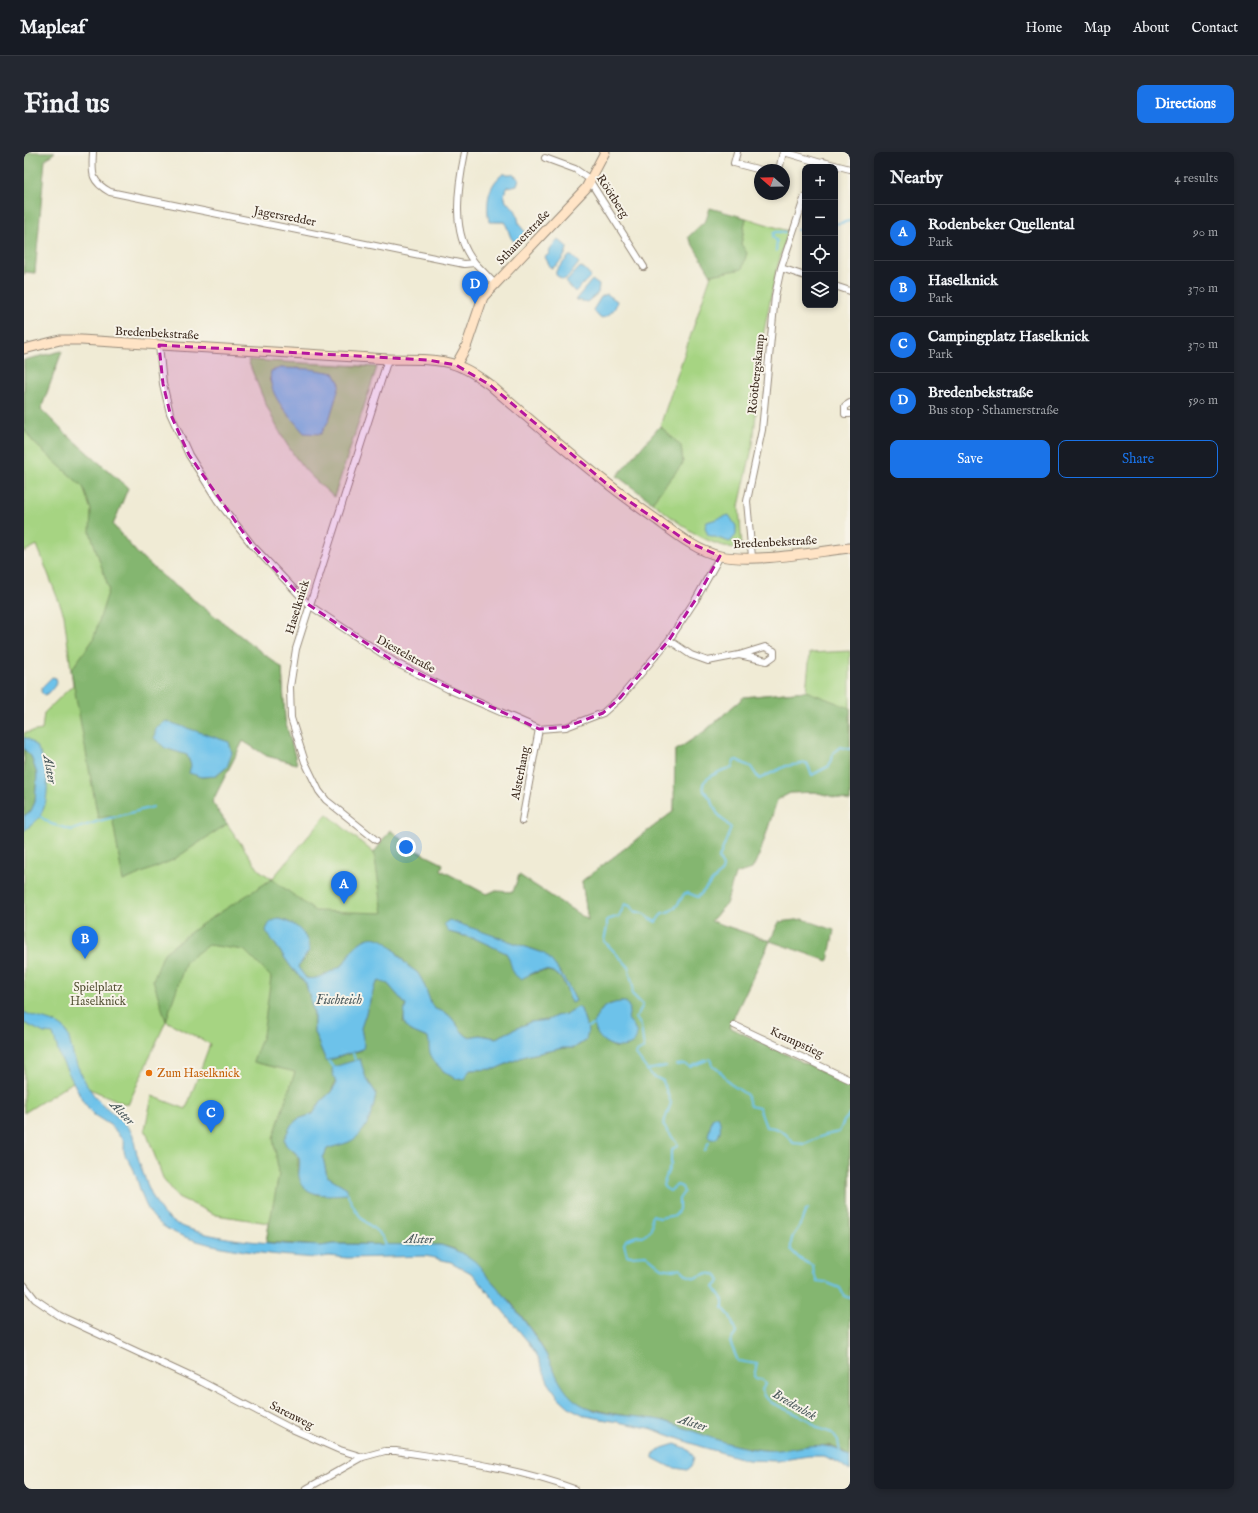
<!DOCTYPE html>
<html lang="en">
<head>
<meta charset="utf-8">
<style>
  :root { --surface:#171b24; --page:#242831; --text:#f1f3f6; --muted:#9ea1a6; --line:#363941; --accent:#1a73e8 }
  body { margin:0; font-family:"IM FELL English",serif; background:var(--page); color:var(--text) }
  .controls { position:absolute; right:12px; top:12px; display:grid; overflow:hidden; border-radius:8px; box-shadow:0 2px 6px #0003 }
  .controls button { width:36px; height:36px; display:grid; place-items:center; padding:0; border:0; border-bottom:1px solid var(--line); background:var(--surface); color:var(--text); font:20px sans-serif }
  .compass { position:absolute; left:730px; top:12px; width:36px; height:36px; border-radius:50%; background:var(--surface); box-shadow:0 2px 6px #0003; rotate:290deg }
  .you { position:absolute; left:382px; top:695px; width:14px; height:14px; margin:-10px; border:3px solid #fff; border-radius:50%; background:#1a73e8; box-shadow:0 0 0 6px #1a73e833 }
  .badge { display:grid; place-items:center; width:26px; height:26px; border-radius:50%; background:var(--accent); color:#fff; font-size:13px; font-weight:700 }
  .pin { position:absolute; translate:-50% -33px; filter:drop-shadow(0 1px 2px #0008) }
  .pin::after { content:''; position:absolute; top:21px; width:14px; height:12px; background:inherit; clip-path:polygon(0 0,100% 0,50% 100%) }
  .list { margin:0; padding:0; list-style:none }
  h2 { display:flex; justify-content:space-between; align-items:center; height:52px; margin:0; padding:0 16px; font-size:17px }
  h2 small { font-size:13px; font-weight:400; color:var(--muted) }
  .list li { display:grid; grid-template-columns:26px 1fr auto; gap:12px; align-items:center; box-sizing:border-box; height:56px; padding:0 16px; border-top:1px solid var(--line) }
  .list b { display:block; font-size:15px; white-space:nowrap }
  .list p { margin:0; font-size:13px; white-space:nowrap; color:var(--muted) }
  .list em { font-size:13px; font-style:normal; color:var(--muted) }
  .actions { display:flex; gap:8px; padding:12px 16px }
  .actions a { flex:1; padding:9px 0; border:1px solid var(--accent); border-radius:8px; text-align:center; font-size:14px; color:var(--accent) }
  .actions .main { background:var(--accent); color:#fff }
  .icon { flex:none; width:22px; height:22px; fill:none; stroke:currentColor; stroke-width:2; stroke-linecap:round; stroke-linejoin:round }
  .map { position:relative; flex:none; width:826px; height:1337px; overflow:hidden; border-radius:8px }
  header { display:flex; align-items:center; gap:24px; box-sizing:border-box; height:56px; padding:0 20px; background:var(--surface); border-bottom:1px solid var(--line) }
  header strong { font-size:19px }
  nav { display:flex; gap:22px; margin-inline-start:auto; font-size:14px }
  .intro { display:flex; align-items:center; justify-content:space-between; box-sizing:border-box; height:96px; padding:0 24px }
  h1 { margin:0; font-size:28px }
  .button { padding:10px 18px; border-radius:8px; background:var(--accent); color:#fff; font-size:14px; font-weight:700 }
  main { display:flex; gap:24px; padding:0 24px }
  aside { flex:1; background:var(--surface); border-radius:8px; box-shadow:0 2px 6px #0003 }
  .map>svg:first-child { display:block }
  .green { fill:#a6d482; stroke:#707f50; fill-rule:evenodd }
  .forest { fill:#84b670; stroke:#607047; fill-rule:evenodd }
  .water { fill:#6dc2ea; stroke:#547684 }
  .lines { fill:none; stroke-linecap:round; stroke-linejoin:round }
  .stream { stroke:#6dc2ea; stroke-width:2 }
  .street-casing { stroke:#968a7a; stroke-width:8 }
  .secondary-casing { stroke:#968a7a; stroke-width:11 }
  .street { stroke:#fff; stroke-width:6 }
  .secondary { stroke:#ffe4c6; stroke-width:9 }
  .marked { fill:#b5179e; fill-opacity:0.2; stroke:#b5179e; stroke-width:3; stroke-dasharray:8 5; stroke-linejoin:round }
  .food-dot { fill:#e8710a; stroke:#f7f3e8; stroke-width:1.5 }
  .labels { text-anchor:middle; stroke-width:4; stroke-linejoin:round; paint-order:stroke }
  .street-label { font-size:12px; fill:#3b2a1e; stroke:#f7f3e8 }
  .park-label { font-size:12px; fill:#565437; stroke:#f7f3e8 }
  .food-label { font-size:12px; fill:#c56008; stroke:#f7f3e8; text-anchor:start }
  .water-label { font-size:13px; font-style:italic; fill:#4a585b; stroke:#f7f3e8 }
</style>
</head>
<body>
<header>
<strong>Mapleaf</strong>
<nav><a>Home</a><a>Map</a><a>About</a><a>Contact</a></nav>
</header>
<div class="intro"><h1>Find us</h1><a class="button">Directions</a></div>
<main>
<div class="map">
<svg width="826" height="1337" viewBox="0 0 826 1337">
  <rect width="100%" height="100%" fill="#f7f3e8"/>
  <filter id="ink" filterUnits="userSpaceOnUse"><feTurbulence type="fractalNoise" baseFrequency=".025" numOctaves="2"/><feDisplacementMap in="SourceGraphic" scale="8" xChannelSelector="R" yChannelSelector="G"/><feConvolveMatrix kernelMatrix="1 2 1 2 8 2 1 2 1" color-interpolation-filters="sRGB"/></filter>
  <filter id="wash" filterUnits="userSpaceOnUse"><feTurbulence type="fractalNoise" baseFrequency=".012" numOctaves="4" result="noise"/><feDisplacementMap in="SourceGraphic" scale="16" xChannelSelector="R" yChannelSelector="G"/><feGaussianBlur stdDeviation="0.9" result="paint"/><feColorMatrix in="noise" values="0 0 0 0 0 0 0 0 0 0 0 0 0 0 0 0 0 1.4 0 .05"/><feComposite in="paint" operator="in"/></filter>
  <g filter="url(#wash)">
    <rect width="100%" height="100%" fill="#f0ebd5"/>
    <path class="green" d="M 722,66 L 764,79 L 752,120 L 740,179 L 729,292 L 715,354 L 718,397 C 680,394 658,373 628,350 L 659,311 L 657,294 L 636,274 L 687,123 L 718,117 L 717,92 Z
      M 38,199 L 17,257 L 42,282 L 104,336 L 89,373 L 113,401 L 140,425 L 258,516 L 261,568 L 273,612 L 243,604 L 219,589 L 188,650 L 235,718 L 248,727 L 303,662 L 350,701 L 366,678 L 391,698 L 419,712 L 417,718 L 458,740 L 463,742 L 470,739 L 489,740 L 495,723 L 564,768 L 558,729 L 650,659 L 651,599 L 681,579 L 720,545 L 782,539 L 786,501 L 826,499 L 826,649 L 791,640 L 766,641 L 753,648 L 736,701 L 728,717 L 711,722 L 702,752 L 687,769 L 746,789 L 705,875 L 826,933 L 826,1305 L 449,1108 L 242,1090 L 245,1071 L 192,1063 L 154,1045 L 139,1026 L 121,977 L 128,944 L 162,957 L 186,892 L 142,869 L 104,953 L 49,930 L 0,961 L 0,581 L 18,578 L 20,561 L 49,533 L 40,463 L 13,393 L 0,400 L 0,208 Z
      M 224,208 L 353,215 L 310,345 C 302,338 293,330 285,322 C 256,290 239,247 224,208 ZM 272,216 L 310,221 L 316,232 L 305,268 L 259,257 L 245,227 Z"/>
    <path class="forest" d="M 0,0 L 31,0 L 21,8 L 11,121 L 1,120 L 0,123 Z
      M 686,56 L 722,66 L 717,92 L 723,101 L 718,117 L 687,123 L 664,85 L 682,68 Z
      M 38,199 L 17,257 L 42,282 L 104,336 L 89,373 L 113,401 L 140,425 L 258,516 L 261,568 L 273,612 L 243,604 L 219,589 L 188,650 L 203,672 L 149,708 L 99,729 L 88,664 L 74,666 L 47,518 L 69,488 L 85,437 L 66,380 L 67,358 L 59,335 L 9,290 L 0,277 L 0,208 ZM 163,603 L 203,615 L 192,624 L 178,625 L 167,613 Z
      M 636,274 L 657,294 L 659,311 L 628,350 L 593,324 Z
      M 782,539 L 826,556 L 826,649 L 791,640 L 766,641 L 753,648 L 736,701 L 728,717 L 711,722 L 702,752 L 687,769 L 746,789 L 755,770 L 779,767 L 810,778 L 804,809 L 746,789 L 705,875 L 826,933 L 826,1305 L 819,1299 L 804,1293 L 762,1299 L 738,1298 L 709,1293 L 679,1284 L 639,1269 L 585,1261 L 561,1255 L 547,1247 L 539,1237 L 521,1200 L 507,1177 L 489,1153 L 449,1108 L 436,1102 L 431,1097 L 417,1093 L 309,1092 L 297,1094 L 242,1090 L 255,1022 L 249,986 L 271,920 L 229,910 L 239,883 L 247,825 L 220,798 L 184,793 L 162,809 L 142,869 L 129,828 L 140,801 L 172,776 L 248,727 L 291,759 L 359,761 L 350,701 L 366,678 L 391,698 L 419,712 L 417,718 L 458,740 L 463,742 L 470,739 L 489,740 L 495,723 L 564,768 L 558,729 L 650,659 L 651,599 L 681,579 L 720,545 ZM 263,769 L 280,782 L 282,806 L 274,815 L 282,826 C 286,827 289,828 292,827 C 296,826 318,815 320,812 C 328,800 328,793 343,787 L 370,797 L 384,814 L 394,821 L 408,854 C 412,859 417,858 422,861 C 431,867 435,879 444,885 L 456,883 L 472,886 L 506,870 L 524,868 L 532,864 L 542,862 L 551,857 L 557,857 L 563,875 L 560,890 L 550,896 L 539,896 L 501,904 L 471,917 L 446,918 L 437,928 C 423,925 409,912 406,898 C 405,894 406,890 404,886 L 387,879 L 379,871 L 382,853 L 364,832 L 356,828 L 351,834 L 337,876 L 340,892 L 338,898 L 302,909 L 290,880 L 290,862 L 282,832 L 267,815 L 242,779 ZM 431,770 L 445,776 L 514,799 C 531,807 544,833 552,849 L 547,850 C 540,828 533,811 506,823 L 478,798 L 452,787 L 425,780 ZM 598,850 L 604,853 L 604,867 L 611,877 L 592,896 L 581,890 L 577,858 L 586,852 ZM 335,907 L 342,926 L 352,941 C 345,979 338,984 303,997 L 299,1006 L 303,1024 L 323,1036 L 294,1043 L 283,1037 L 274,1019 L 274,1004 L 261,992 L 267,973 L 274,967 L 289,962 L 297,949 L 307,940 L 311,930 Z
      M 0,597 L 7,604 L 13,622 L 11,650 L 7,659 L 0,664 Z"/>
    <path class="water" d="M 479,22 L 488,22 L 495,27 L 493,33 L 484,35 L 480,42 L 482,50 C 493,57 492,59 495,71 C 496,75 502,80 504,84 L 496,92 C 483,89 487,78 480,70 L 465,70 C 462,52 463,34 479,22 Z
      M 534,87 L 543,95 C 543,102 535,114 527,116 L 521,105 L 525,102 L 526,97 Z
      M 545,104 L 548,104 L 555,111 L 544,125 L 539,128 L 532,123 L 532,119 Z
      M 556,115 L 561,117 L 567,124 L 551,140 L 542,130 Z
      M 568,128 L 575,133 L 574,141 L 563,150 L 553,148 L 552,147 Z
      M 583,142 L 593,149 C 593,157 583,166 576,166 L 569,158 L 577,145 Z
      M 257,216 L 286,217 L 310,221 L 316,232 L 305,268 L 297,282 L 280,281 C 266,264 242,242 247,219 Z
      M 705,363 L 712,374 L 712,383 L 706,390 L 684,383 L 681,375 L 683,370 Z
      M 28,525 L 32,526 L 33,531 L 25,541 L 20,543 L 17,540 L 18,535 Z
      M 142,569 L 205,590 L 208,601 L 203,615 L 192,624 L 178,625 L 165,621 L 167,613 L 163,603 L 141,596 L 130,586 L 132,576 Z
      M 0,585 C 24,594 29,642 17,662 C 14,669 6,674 0,679 L 0,664 L 7,659 L 11,650 L 13,622 L 7,604 L 0,597 Z
      M 255,767 C 271,770 285,782 285,799 L 274,815 L 282,826 C 296,829 307,818 319,813 C 327,797 343,775 363,791 C 371,797 376,806 383,813 C 387,817 393,819 395,823 C 401,832 404,844 408,854 C 412,859 417,858 422,861 C 431,867 435,879 444,885 L 456,883 L 472,886 L 506,870 L 524,868 L 532,864 L 542,862 L 554,855 L 557,857 L 564,878 L 562,888 L 550,896 L 539,896 L 501,904 L 471,917 L 446,918 L 440,927 C 428,930 410,912 406,901 C 404,896 406,891 404,886 C 384,878 376,877 382,853 L 364,832 L 355,829 L 351,834 L 337,876 L 340,892 L 339,897 L 302,909 L 290,880 L 290,862 L 282,832 L 267,815 L 242,779 C 244,771 248,768 255,767 Z
      M 425,768 L 519,801 C 531,809 546,836 552,849 L 547,851 C 541,831 536,813 511,820 C 506,822 502,825 497,827 C 486,823 488,809 482,801 L 452,787 L 425,780 L 420,772 Z
      M 602,850 L 606,857 L 604,867 C 606,870 610,873 611,877 C 622,901 572,903 570,870 C 575,856 587,849 602,850 Z
      M 0,860 C 12,867 30,867 40,876 C 46,883 47,899 51,908 C 57,923 66,941 78,952 C 88,961 99,969 107,979 C 110,984 110,989 111,994 C 116,1015 125,1041 137,1059 C 158,1090 262,1092 297,1094 L 309,1092 L 417,1093 C 426,1096 442,1102 449,1108 C 455,1112 460,1121 465,1126 C 486,1149 504,1172 520,1199 C 532,1219 537,1243 560,1254 C 584,1266 614,1262 640,1269 C 673,1279 703,1295 739,1298 C 773,1301 795,1282 826,1305 L 826,1319 L 814,1310 L 799,1304 L 784,1304 L 753,1309 L 723,1308 L 675,1294 L 625,1276 L 562,1264 L 546,1256 L 535,1246 L 524,1230 L 514,1205 L 505,1191 L 449,1122 L 427,1110 L 402,1104 L 323,1106 L 305,1104 L 292,1106 C 253,1103 159,1097 132,1068 C 119,1055 116,1035 110,1018 C 108,1013 104,1008 101,1003 C 99,998 101,992 100,988 L 86,973 L 70,963 L 59,949 L 36,905 L 29,882 L 20,881 L 0,871 Z
      M 336,907 L 342,926 L 352,941 C 349,959 344,981 325,990 C 318,993 310,994 303,997 L 299,1006 L 303,1024 L 323,1036 L 323,1042 C 306,1043 280,1047 275,1025 C 274,1019 277,1012 275,1006 C 272,997 261,998 260,987 L 267,973 L 274,967 L 289,962 L 297,949 L 307,940 L 312,932 L 308,918 L 309,915 Z
      M 694,964 C 697,971 698,981 692,987 L 686,987 L 684,984 L 688,967 Z
      M 651,1292 L 662,1296 L 670,1305 L 667,1315 L 663,1318 L 646,1315 L 629,1306 L 629,1303 L 638,1296 Z"/>
    <g class="lines">
      <path class="stream" d="M 811,72 L 826,69
        M 773,78 L 781,77
        M 752,99 L 753,89 L 749,85 L 750,80 L 761,80
        M 14,663 L 27,672 L 48,678 L 75,669 L 129,655
        M 563,875 L 570,873
        M 329,901 L 331,908
        M 686,907 L 688,913 L 699,922 L 705,931 L 723,943 L 726,954 L 735,956 L 742,975 C 754,975 763,981 769,991 L 781,992 L 801,983 L 815,980 L 820,969 L 826,962
        M 305,909 L 309,915
        M 652,913 L 661,912 L 666,915 L 683,908
        M 623,918 L 642,914
        M 681,998 L 685,990
        M 323,1042 C 327,1049 330,1057 336,1064 C 343,1074 360,1080 362,1094
        M 784,1057 C 778,1062 780,1065 777,1071 C 772,1083 766,1081 767,1098 L 776,1107 L 789,1114 L 790,1122 L 793,1129 L 801,1130 L 816,1136 L 820,1144 L 826,1146
        M 816,1300 L 814,1289 L 808,1281 L 794,1276 L 783,1267 L 748,1251 L 740,1244 L 738,1238 L 741,1232 L 737,1227 L 731,1226 L 730,1224 L 733,1212 L 714,1209 L 706,1190 L 712,1181 L 706,1164 L 699,1156 L 699,1148 L 690,1135 L 696,1129 L 693,1123 L 683,1121 L 671,1126 L 663,1123 L 656,1116 L 649,1118 L 638,1116 L 622,1103 L 606,1104 L 603,1103 L 600,1092 L 602,1088 L 613,1084 L 618,1085 C 627,1080 629,1076 627,1066 L 629,1063 L 635,1066 L 652,1063 L 655,1057 L 655,1047 L 660,1040 L 658,1035 L 653,1033 L 646,1039 L 641,1036 L 639,1033 L 647,1012 L 647,999 L 654,993 L 639,973 L 647,951 L 639,929 L 627,923 L 612,903 L 613,900 L 620,896 L 617,874 L 612,866 L 619,853 L 608,842 L 609,834 L 604,814 L 580,789 L 583,775 L 583,768 L 595,764 L 601,752 L 606,754 L 610,759 L 621,762 L 626,767 L 632,770 L 638,761 C 650,760 654,753 660,742 L 664,741 L 674,745 L 698,719 L 699,715 L 695,706 L 707,676 L 693,661 L 687,647 L 680,639 L 679,632 C 682,625 701,616 708,616 L 710,609 L 713,608 L 727,615 L 735,627 L 762,614 L 783,611 L 788,623 L 805,614 L 809,601 L 816,595 L 826,597"/>
    </g>
  </g>
  <g filter="url(#ink)">
    <g class="lines">
      <g class="street-casing">
        <path id="street" d="M 69,0 C 68,21 66,29 86,40 L 440,112 L 451,111 L 471,132
          M 441,0 C 434,34 426,83 451,111
          M 713,0 L 710,11 L 737,18
          M 760,0 L 797,11
          M 521,6 L 551,17 L 564,26 L 620,115
          M 795,15 L 799,10 L 826,17
          M 755,18 L 759,0
          M 757,116 L 781,124
          M 811,134 L 826,139
          M 135,193 L 139,232 L 146,261 L 165,303 L 194,349 L 228,393 L 285,453 L 372,511 L 424,537 L 515,577 L 542,575 L 579,561 L 596,546 L 645,488 L 672,447 L 696,404
          M 826,251 L 821,254 L 821,262 L 826,262
          M 728,405 L 723,349 L 738,278 L 751,144 L 757,116 L 781,44
          M 645,488 L 667,503 L 684,509 L 715,503 L 743,509 L 750,504 L 750,499 L 741,495 L 715,503
          M 498,669 L 515,577
          M 352,688 L 302,648 L 295,639 L 281,610 L 267,566 L 266,535 L 272,497 L 364,207
          M 710,873 L 826,928
          M 0,1133 L 11,1147 L 36,1164 L 178,1230 L 268,1277 L 316,1298 L 339,1305 L 361,1299 L 372,1299 C 432,1308 493,1316 550,1337
          M 282,1337 L 339,1305"/>
      </g>
      <g class="secondary-casing">
        <path id="secondary" d="M 0,197 L 36,188 L 57,188 L 364,207 C 389,208 417,205 439,216 C 449,220 457,227 466,233 C 520,280 574,327 633,368 C 652,382 673,399 696,404 C 732,411 789,400 826,396
          M 432,213 L 442,195 L 459,145 L 562,36 L 581,0"/>
      </g>
      <use href="#street" class="street"/>
      <use href="#secondary" class="secondary"/>
    </g>
  </g>
  <path class="marked" d="M 135,193 L 404,208 L 432,213 L 466,233 L 596,343 L 664,390 L 696,404 L 672,447 L 645,488 L 596,546 L 579,561 L 542,575 L 515,577 L 372,511 L 285,453 L 228,393 L 165,303 L 146,261 L 139,232 Z"/>
  <circle class="food-dot" cx="125" cy="921" r="4"/>
  <g class="labels">
    <g class="street-label">
      <text transform="translate(589 44) rotate(57)" y="4">Röötberg</text>
      <text transform="translate(261 64) rotate(11)" y="4">Jagersredder</text>
      <text transform="translate(499 85) rotate(-46)" y="4">Sthamerstraße</text>
      <text transform="translate(133 181) rotate(3)" y="4">Bredenbekstraße</text>
      <text transform="translate(732 222) rotate(-84)" y="4">Röötbergskamp</text>
      <text transform="translate(751 390) rotate(-3)" y="4">Bredenbekstraße</text>
      <text transform="translate(273 455) rotate(-73)" y="4">Haselknick</text>
      <text transform="translate(382 502) rotate(29)" y="4">Diestelstraße</text>
      <text transform="translate(496 621) rotate(-79)" y="4">Alsterhang</text>
      <text transform="translate(773 890) rotate(25)" y="4">Krampstieg</text>
      <text transform="translate(268 1263) rotate(27)" y="4">Sarenweg</text>
    </g>
    <g class="park-label">
      <text x="74" y="839">Spielplatz<tspan x="74" dy="14">Haselknick</tspan></text>
    </g>
    <g class="food-label">
      <text x="133" y="925">Zum Haselknick</text>
    </g>
    <g class="water-label">
      <text transform="translate(27 617) rotate(80)" y="5">Alster</text>
      <text x="315" y="852">Fischteich</text>
      <text transform="translate(99 960) rotate(46)" y="5">Alster</text>
      <text transform="translate(395 1086) rotate(1)" y="5">Alster</text>
      <text transform="translate(771 1252) rotate(30)" y="5">Bredenbek</text>
      <text transform="translate(669 1270) rotate(17)" y="5">Alster</text>
    </g>
  </g>
</svg>
<div class="controls">
<button>+</button>
<button>−</button>
<button><svg class="icon" aria-label="locate" viewBox="0 0 24 24"><circle cx="12" cy="12" r="6"/><path d="M12 2v4M12 18v4M2 12h4M18 12h4"/></svg></button>
<button><svg class="icon" aria-label="layers" viewBox="0 0 24 24"><path d="M12 4l9 5-9 5-9-5zM3 14l9 5 9-5"/></svg></button>
</div>
<svg class="compass" viewBox="-18 -18 36 36"><path d="M0-13l5 13h-10z" fill="#e53935"/><path d="M0 13l5-13h-10z" fill="#9ea1a6"/></svg>
<div class="you"></div>
<div class="pin badge" style="left:320px;top:752px">A</div>
<div class="pin badge" style="left:61px;top:807px">B</div>
<div class="pin badge" style="left:187px;top:981px">C</div>
<div class="pin badge" style="left:451px;top:152px">D</div>
</div>
<aside>
<h2>Nearby<small>4 results</small></h2>
<ul class="list">
<li><span class="badge">A</span><div><b>Rodenbeker Quellental</b><p>Park</p></div><em>90 m</em></li>
<li><span class="badge">B</span><div><b>Haselknick</b><p>Park</p></div><em>370 m</em></li>
<li><span class="badge">C</span><div><b>Campingplatz Haselknick</b><p>Park</p></div><em>370 m</em></li>
<li><span class="badge">D</span><div><b>Bredenbekstraße</b><p>Bus stop · Sthamerstraße</p></div><em>590 m</em></li>
</ul>
<div class="actions"><a class="main">Save</a><a>Share</a></div>
</aside>
</main>
</body>
</html>
